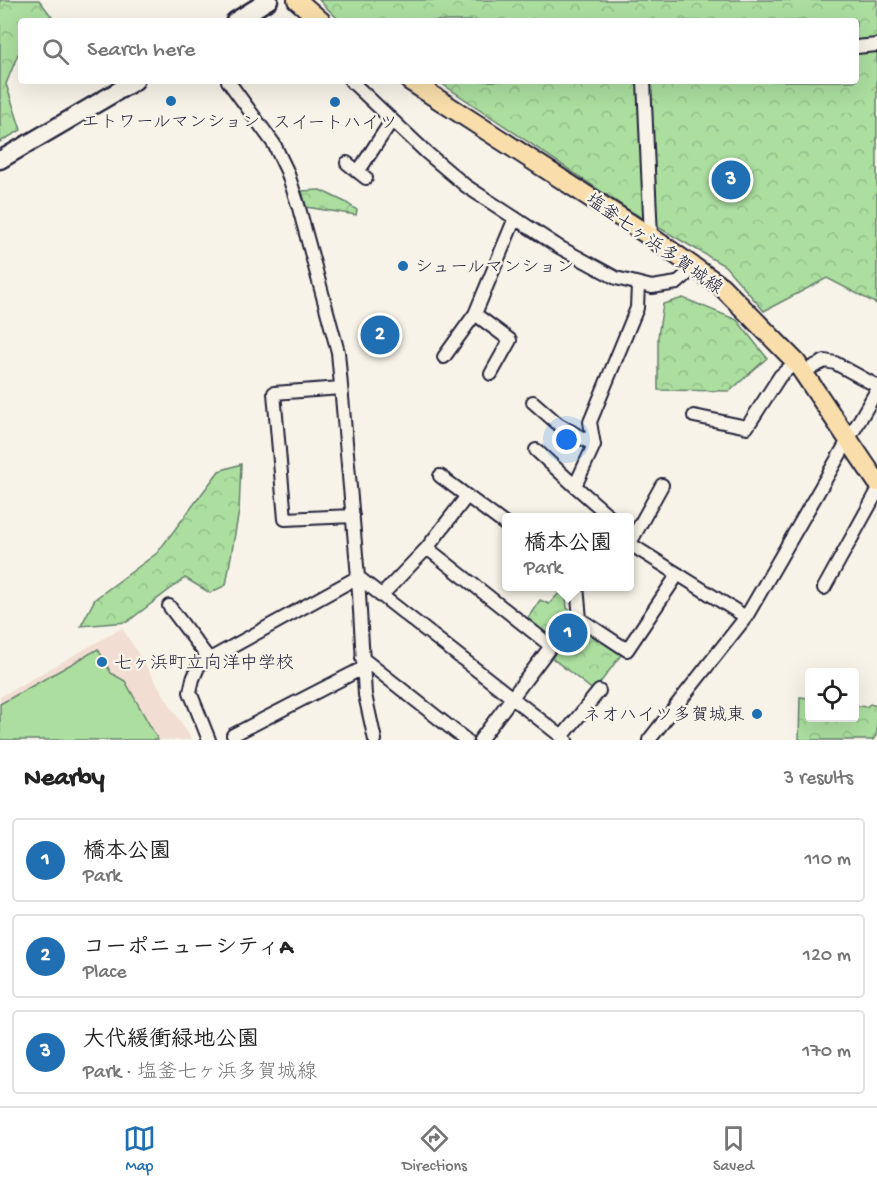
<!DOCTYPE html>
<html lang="en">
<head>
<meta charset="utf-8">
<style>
  :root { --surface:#fff; --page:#f6f6f6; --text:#222; --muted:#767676; --line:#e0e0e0; --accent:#1f6fb2 }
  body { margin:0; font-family:"Gochi Hand","Klee One",sans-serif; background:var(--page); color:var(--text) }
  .controls { position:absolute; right:18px; bottom:18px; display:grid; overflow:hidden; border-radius:6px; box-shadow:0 6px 24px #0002 }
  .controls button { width:54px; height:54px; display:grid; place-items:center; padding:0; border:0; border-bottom:2px solid var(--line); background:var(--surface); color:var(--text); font:30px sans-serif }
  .you { position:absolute; left:567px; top:440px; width:21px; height:21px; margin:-15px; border:4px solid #fff; border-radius:50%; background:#1a73e8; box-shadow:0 0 0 9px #1a73e833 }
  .badge { display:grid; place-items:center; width:39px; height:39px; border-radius:50%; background:var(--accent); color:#fff; font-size:20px; font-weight:700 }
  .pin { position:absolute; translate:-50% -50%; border:3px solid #fff; box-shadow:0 2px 6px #0006 }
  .popup { position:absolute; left:502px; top:513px; width:132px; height:78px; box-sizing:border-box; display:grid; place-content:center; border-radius:6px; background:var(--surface); filter:drop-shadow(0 2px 4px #0005); font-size:20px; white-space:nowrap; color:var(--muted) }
  .popup b { font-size:22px; color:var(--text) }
  .popup::after { content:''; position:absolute; left:50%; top:100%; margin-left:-12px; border:12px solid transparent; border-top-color:var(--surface) }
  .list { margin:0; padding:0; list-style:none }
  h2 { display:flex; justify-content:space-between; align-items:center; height:78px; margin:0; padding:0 24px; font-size:26px }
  h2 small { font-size:20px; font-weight:400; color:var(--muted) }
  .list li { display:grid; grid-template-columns:39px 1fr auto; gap:18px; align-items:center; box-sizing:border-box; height:84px; margin:0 12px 12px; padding:0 12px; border:2px solid var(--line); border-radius:6px }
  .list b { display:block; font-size:22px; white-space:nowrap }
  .list p { margin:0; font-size:20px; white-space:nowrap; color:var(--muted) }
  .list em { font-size:20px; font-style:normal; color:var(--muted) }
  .icon { flex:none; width:33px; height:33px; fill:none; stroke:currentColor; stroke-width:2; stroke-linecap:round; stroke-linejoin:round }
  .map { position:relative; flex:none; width:877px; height:740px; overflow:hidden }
  .search { position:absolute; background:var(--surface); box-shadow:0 6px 24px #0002; left:18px; right:18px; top:18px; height:66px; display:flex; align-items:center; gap:15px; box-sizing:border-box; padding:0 21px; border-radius:6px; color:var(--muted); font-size:22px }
  .sheet { height:366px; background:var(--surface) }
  nav { display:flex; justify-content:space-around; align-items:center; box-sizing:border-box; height:84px; border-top:2px solid var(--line); background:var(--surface); font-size:16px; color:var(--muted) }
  nav a { display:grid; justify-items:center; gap:3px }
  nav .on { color:var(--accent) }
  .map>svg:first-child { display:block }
  .built { fill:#f1ddd2 }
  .forest { fill:url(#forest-crowns); stroke:#66806d; stroke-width:1.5 }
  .pitch { fill:#abde9f; stroke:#66806d; stroke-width:1.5 }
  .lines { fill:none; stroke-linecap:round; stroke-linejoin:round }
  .street-casing { stroke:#22223b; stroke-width:16 }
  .secondary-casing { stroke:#22223b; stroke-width:21 }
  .primary-casing { stroke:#22223b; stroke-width:22 }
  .street { stroke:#f7f3e8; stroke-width:12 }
  .secondary { stroke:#f7f3e8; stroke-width:16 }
  .primary { stroke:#f9deab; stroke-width:18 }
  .poi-dot { fill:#1f6fb2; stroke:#f7f3e8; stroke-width:2 }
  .labels { text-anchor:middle; stroke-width:5; stroke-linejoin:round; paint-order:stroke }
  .poi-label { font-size:18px; fill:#22223b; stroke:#f7f3e8 }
  .street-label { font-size:18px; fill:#22223b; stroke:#f7f3e8 }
</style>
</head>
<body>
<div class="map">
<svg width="877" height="740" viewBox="0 0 877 740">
  <defs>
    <pattern id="forest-crowns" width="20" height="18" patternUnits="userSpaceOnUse" patternTransform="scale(1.5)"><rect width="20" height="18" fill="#abde9f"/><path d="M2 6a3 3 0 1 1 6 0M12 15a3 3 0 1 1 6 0" fill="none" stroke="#93be8a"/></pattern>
  </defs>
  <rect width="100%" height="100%" fill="#f7f3e8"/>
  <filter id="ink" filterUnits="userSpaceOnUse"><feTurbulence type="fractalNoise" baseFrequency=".0167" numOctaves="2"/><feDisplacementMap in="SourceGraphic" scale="12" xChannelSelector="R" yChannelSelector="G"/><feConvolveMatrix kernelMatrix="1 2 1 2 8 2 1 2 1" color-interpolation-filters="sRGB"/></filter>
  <g filter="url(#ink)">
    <path class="built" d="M 122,628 L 192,740 L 0,740 L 0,697 Z"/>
    <path class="forest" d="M 0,0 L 39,0 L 55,21 L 21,21 L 21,54 L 18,54 L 6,84 L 21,130 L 0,142 Z
      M 319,0 L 877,0 L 877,304 L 827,278 L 764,311 L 725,266 L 632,212 L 438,81 L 856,81 L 856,21 L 340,21 Z
      M 320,190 L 345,202 L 357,210 L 356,215 L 306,207 L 302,191 Z
      M 683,298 L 737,320 L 767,358 L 730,391 L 658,390 L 658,337 L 663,304 Z
      M 241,464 L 239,511 L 226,585 L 210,593 L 185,578 L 127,622 L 81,626 L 95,599 L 157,553 L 219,471 Z
      M 565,587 L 567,608 L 624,651 L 594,691 L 552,658 L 557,650 L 553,644 L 525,622 L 540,600 L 549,604 Z
      M 800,697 L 809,698 L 810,718 L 854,718 L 855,705 L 866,707 L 870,704 L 877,706 L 877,734 L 873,740 L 801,740 L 799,739 Z"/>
    <path class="pitch" d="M 98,649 L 111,673 L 125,681 L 158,740 L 0,740 L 0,704 Z"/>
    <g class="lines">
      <g class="street-casing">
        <path id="street" d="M 856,47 L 877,45
          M 228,81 L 274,144 L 287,171 L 299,208 L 338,352 L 358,577 L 365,695 L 375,740
          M 351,81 L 427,153 L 466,186 L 559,247 L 616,278 L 652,287 L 677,283 L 695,267
          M 644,81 L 651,237
          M 347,163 L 366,178
          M 358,172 L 392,120
          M 475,314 L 510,340 L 491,374
          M 444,357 L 475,314 L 515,218
          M 804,371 L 825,361 L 835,363 L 877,386
          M 341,388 L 274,393 L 285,519 L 353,516
          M 533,402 L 558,424 L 594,445
          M 694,416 L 747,427 L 780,376 L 796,362
          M 536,450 L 575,486
          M 440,476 L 506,525
          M 467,496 L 427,548 L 551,646 L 480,740
          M 607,518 L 607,514 L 575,486 L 594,445 L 590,422 L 637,308 L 638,285
          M 630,543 L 662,485
          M 630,544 L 746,617
          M 577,586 L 580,619 L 627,650 L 678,574
          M 824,588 L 877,492
          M 381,596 L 427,548
          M 169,606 L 209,659
          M 362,658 L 466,740
          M 233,735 L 363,668
          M 562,737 L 599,691
          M 209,740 L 190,692 L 193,679 L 199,665 L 358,577 L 566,740
          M 649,740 L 746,617 L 877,390"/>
      </g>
      <g class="secondary-casing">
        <path id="secondary" d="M 235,21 L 269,0
          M 0,160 L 135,81"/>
      </g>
      <g class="primary-casing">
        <path id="primary" d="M 297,0 L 321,21
          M 410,81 L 651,237 L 721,286 L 796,362 L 877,482"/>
      </g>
      <use href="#street" class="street"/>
      <use href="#secondary" class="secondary"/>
      <use href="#primary" class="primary"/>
    </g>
  </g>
  <g class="poi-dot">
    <circle cx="171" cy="101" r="6"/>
    <circle cx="335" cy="102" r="6"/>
    <circle cx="403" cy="266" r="6"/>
    <circle cx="102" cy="662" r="6"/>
    <circle cx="757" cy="714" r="6"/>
  </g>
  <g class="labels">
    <g class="poi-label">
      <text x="171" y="127">エトワールマンション</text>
      <text x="335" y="128">スイートハイツ</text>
      <text x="415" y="272" text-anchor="start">シュールマンション</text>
      <text x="114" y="668" text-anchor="start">七ヶ浜町立向洋中学校</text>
      <text x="745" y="720" text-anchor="end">ネオハイツ多賀城東</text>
    </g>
    <g class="street-label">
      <text transform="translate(655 243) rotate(35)" y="6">塩釜七ヶ浜多賀城線</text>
    </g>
  </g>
</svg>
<div class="controls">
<button><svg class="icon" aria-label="locate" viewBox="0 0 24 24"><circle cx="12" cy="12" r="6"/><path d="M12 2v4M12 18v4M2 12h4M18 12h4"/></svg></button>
</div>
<div class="you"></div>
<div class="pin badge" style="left:568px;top:633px">1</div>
<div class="popup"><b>橋本公園</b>Park</div>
<div class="pin badge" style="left:380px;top:335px">2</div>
<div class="pin badge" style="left:731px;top:180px">3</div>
<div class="search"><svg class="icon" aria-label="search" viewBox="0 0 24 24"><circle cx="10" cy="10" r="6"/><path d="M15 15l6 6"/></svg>Search here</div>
</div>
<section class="sheet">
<h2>Nearby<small>3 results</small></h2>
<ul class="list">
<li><span class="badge">1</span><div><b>橋本公園</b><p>Park</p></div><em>110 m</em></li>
<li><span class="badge">2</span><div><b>コーポニューシティA</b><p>Place</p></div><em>120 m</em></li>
<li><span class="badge">3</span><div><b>大代緩衝緑地公園</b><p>Park · 塩釜七ヶ浜多賀城線</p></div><em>170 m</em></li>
</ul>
</section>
<nav>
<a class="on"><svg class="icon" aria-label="map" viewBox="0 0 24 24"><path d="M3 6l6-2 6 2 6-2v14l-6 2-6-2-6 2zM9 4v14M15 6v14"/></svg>Map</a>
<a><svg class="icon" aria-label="directions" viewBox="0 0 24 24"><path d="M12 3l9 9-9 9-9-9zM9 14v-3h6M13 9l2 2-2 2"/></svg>Directions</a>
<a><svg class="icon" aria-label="saved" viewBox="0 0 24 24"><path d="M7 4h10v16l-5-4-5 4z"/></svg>Saved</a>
</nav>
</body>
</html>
